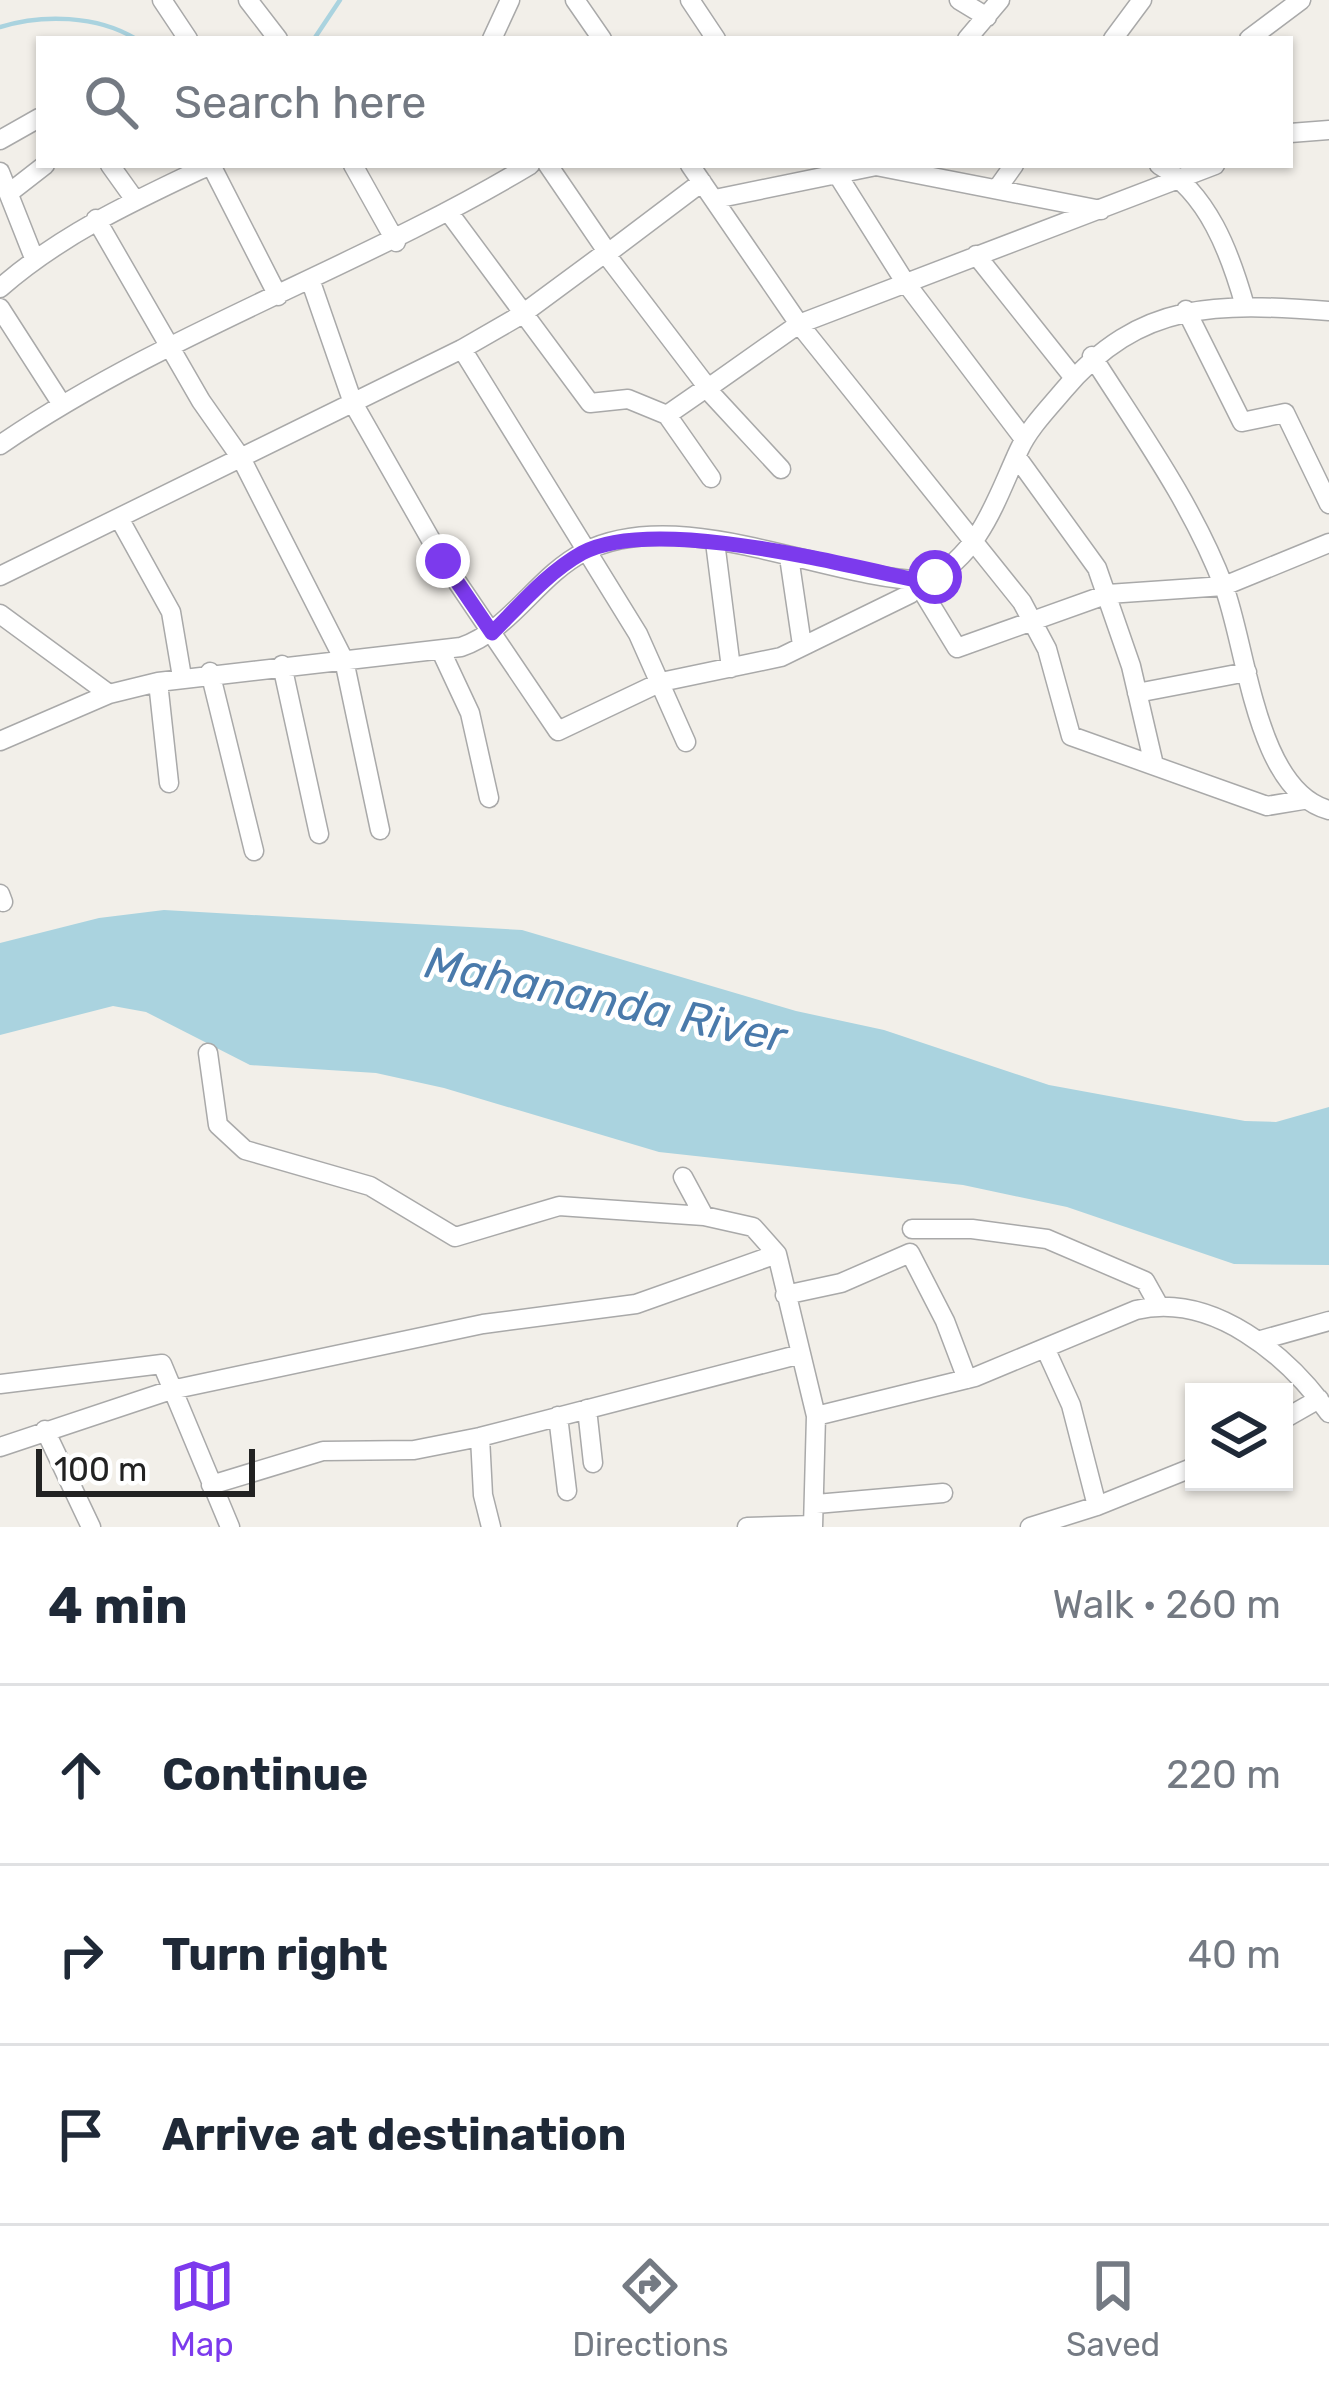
<!DOCTYPE html>
<html lang="en">
<head>
<meta charset="utf-8">
<style>
  :root { --surface:#fff; --page:#f6f6f7; --text:#1f2937; --muted:#747a83; --line:#e0e1e3; --accent:#7c3aed }
  body { margin:0; font-family:Rubik,sans-serif; background:var(--page); color:var(--text) }
  .controls { position:absolute; right:36px; bottom:36px; display:grid; overflow:hidden; border-radius:0px; box-shadow:0 3px 9px #0004 }
  .controls button { width:108px; height:108px; display:grid; place-items:center; padding:0; border:0; border-bottom:3px solid var(--line); background:var(--surface); color:var(--text); font:60px sans-serif }
  .scale { position:absolute; left:36px; bottom:30px; width:219px; box-sizing:border-box; padding-left:12px; border:6px solid #222; border-top:0; font-size:33px; line-height:42px; white-space:nowrap; color:#222; -webkit-text-stroke:9px #fff; paint-order:stroke }
  .stop { position:absolute; width:36px; height:36px; margin:-27px; border:9px solid #7c3aed; border-radius:50%; background:#fff }
  .stop.end { background:#7c3aed; border-color:#fff; box-shadow:0 3px 12px #0008 }
  .list { margin:0; padding:0; list-style:none }
  h2 { display:flex; justify-content:space-between; align-items:center; height:156px; margin:0; padding:0 48px; font-size:51px }
  h2 small { font-size:39px; font-weight:400; color:var(--muted) }
  .list li { display:grid; grid-template-columns:78px 1fr auto; gap:36px; align-items:center; box-sizing:border-box; height:180px; padding:0 48px; border-top:3px solid var(--line) }
  .list b { display:block; font-size:45px; white-space:nowrap }
  .list em { font-size:39px; font-style:normal; color:var(--muted) }
  .icon { flex:none; width:66px; height:66px; fill:none; stroke:currentColor; stroke-width:2; stroke-linecap:round; stroke-linejoin:round }
  .map { position:relative; flex:none; width:1329px; height:1527px; overflow:hidden }
  .search { position:absolute; background:var(--surface); box-shadow:0 3px 9px #0004; left:36px; right:36px; top:36px; height:132px; display:flex; align-items:center; gap:30px; box-sizing:border-box; padding:0 42px; border-radius:0px; color:var(--muted); font-size:45px }
  .sheet { height:696px; background:var(--surface) }
  nav { display:flex; justify-content:space-around; align-items:center; box-sizing:border-box; height:168px; border-top:3px solid var(--line); background:var(--surface); font-size:33px; color:var(--muted) }
  nav a { display:grid; justify-items:center; gap:6px }
  nav .on { color:var(--accent) }
  .map>svg:first-child { display:block }
  .water { fill:#aad3df }
  .lines { fill:none; stroke-linecap:round; stroke-linejoin:round }
  .stream { stroke:#aad3df; stroke-width:4.5 }
  .minor-casing { stroke:#a9a9a9; stroke-width:21 }
  .minor { stroke:#fff; stroke-width:18 }
  .route { stroke:#7c3aed; stroke-width:15 }
  .labels { text-anchor:middle; stroke-width:9; stroke-linejoin:round; paint-order:stroke }
  .water-label { font-size:45px; font-style:italic; fill:#4a7aab; stroke:#fff }
</style>
</head>
<body>
<div class="map">
<svg width="1329" height="1527" viewBox="0 0 1329 1527">
  <rect width="100%" height="100%" fill="#f2efe9"/>
  <path class="water" d="M 164,910 L 522,930 L 796,1011 L 884,1030 L 1049,1085 L 1245,1121 L 1276,1122 L 1329,1107 L 1329,1265 L 1234,1264 L 1067,1207 L 963,1185 L 659,1152 L 444,1088 L 376,1073 L 250,1065 L 146,1012 L 113,1006 L 0,1035 L 0,943 L 99,918 Z"/>
  <g class="lines">
    <path class="stream" d="M 0,27 C 42,14 97,15 136,39
      M 314,39 L 340,0"/>
    <g class="minor-casing">
      <path id="minor" d="M 162,0 L 188,39
        M 248,0 L 278,39
        M 575,0 L 602,39
        M 690,0 L 716,39
        M 959,0 L 987,17
        M 492,39 L 510,0
        M 967,39 L 1000,0
        M 1113,39 L 1142,0
        M 1249,39 L 1301,0
        M 1290,133 L 1329,130
        M 0,140 L 39,118
        M 110,165 L 135,200
        M 211,165 L 278,296
        M 353,165 L 396,242
        M 548,165 L 608,253 L 702,182
        M 690,165 L 799,324 L 1022,602 L 1047,649 L 1071,736 L 1267,806 L 1303,800
        M 1159,165 C 1208,193 1230,253 1245,306
        M 0,172 L 34,258
        M 837,174 L 905,282 L 1024,439
        M 999,186 L 1014,165
        M 9,193 L 45,165
        M 715,199 L 876,166 L 1101,210
        M 450,214 L 590,403 L 628,399 L 667,415 L 706,388 L 781,469
        M 96,219 L 201,401 L 241,458 L 344,660 L 380,830
        M 976,255 L 1074,378
        M 311,282 L 353,403 L 443,561 L 558,731 L 661,682 L 781,657 L 910,594 L 920,581
        M 0,288 C 63,233 136,200 210,165
        M 0,308 L 61,403
        M 1186,310 L 1242,422 L 1285,413 L 1329,504
        M 462,349 L 638,634 L 686,742
        M 1092,356 C 1139,430 1193,505 1224,587 C 1247,648 1256,791 1329,810
        M 667,415 L 711,478
        M 0,445 C 165,332 359,268 530,165
        M 1016,456 L 1097,568 L 1131,666 L 1154,765
        M 119,518 L 171,612 L 182,677
        M 715,542 L 731,668
        M 789,557 L 802,645
        M 0,576 L 462,349 L 521,315 L 605,253 L 708,388 L 799,324 L 1215,165
        M 918,584 L 957,648 L 1108,594 L 1224,586 L 1329,543
        M 0,614 L 109,694
        M 441,651 L 470,713 L 489,798
        M 282,665 L 319,834
        M 210,672 L 254,851
        M 158,682 L 169,783
        M 1137,693 L 1247,672
        M 0,741 L 109,694 L 158,682 L 461,647 C 511,630 537,576 584,552 C 681,503 825,579 928,581 C 981,552 995,502 1019,450 C 1029,428 1048,409 1063,391 C 1140,299 1219,303 1329,311
        M 0,894 L 3,902
        M 208,1053 L 218,1125 L 245,1150 L 370,1186 L 455,1237 L 559,1206 L 704,1216
        M 683,1177 L 704,1216 L 753,1227 L 777,1254 L 816,1416 L 813,1527
        M 912,1229 L 972,1229 L 1047,1239 L 1145,1281 L 1159,1306
        M 785,1295 L 841,1283 L 910,1253 L 945,1321 L 967,1379
        M 1261,1340 L 1329,1321
        M 1046,1350 L 1071,1405 L 1097,1506 L 1194,1467
        M 0,1384 L 162,1364 L 230,1527
        M 587,1409 L 593,1463
        M 558,1416 L 567,1491
        M 816,1416 L 975,1377 L 1136,1310 C 1213,1292 1287,1355 1329,1413
        M 1284,1419 L 1319,1399
        M 45,1430 L 91,1527
        M 480,1437 L 483,1495 L 491,1527
        M 0,1447 L 171,1390 L 483,1324 L 636,1304 L 777,1254
        M 211,1485 L 323,1451 L 414,1450 L 480,1437 L 801,1354
        M 816,1504 L 943,1493
        M 747,1527 L 813,1525
        M 1030,1527 L 1097,1506"/>
    </g>
    <use href="#minor" class="minor"/>
  </g>
  <g class="lines">
    <path class="route" d="M 443,561 L 492,633 C 520,605 548,572 582,553 C 653,515 840,564 920,581 L 935,577"/>
  </g>
  <g class="labels">
    <g class="water-label">
      <text transform="translate(606 999) rotate(12)" y="16">Mahananda River</text>
    </g>
  </g>
</svg>
<div class="controls">
<button><svg class="icon" aria-label="layers" viewBox="0 0 24 24"><path d="M12 4l9 5-9 5-9-5zM3 14l9 5 9-5"/></svg></button>
</div>
<div class="scale">100 m</div>
<div class="stop" style="left:935px;top:577px"></div>
<div class="stop end" style="left:443px;top:561px"></div>
<div class="search"><svg class="icon" aria-label="search" viewBox="0 0 24 24"><circle cx="10" cy="10" r="6"/><path d="M15 15l6 6"/></svg>Search here</div>
</div>
<section class="sheet">
<h2>4 min<small>Walk · 260 m</small></h2>
<ul class="list">
<li><svg class="icon" aria-label="ahead" viewBox="0 0 24 24"><path d="M12 20V5M6 11l6-6 6 6"/></svg><div><b>Continue</b></div><em>220 m</em></li>
<li><svg class="icon" aria-label="right" viewBox="0 0 24 24"><path d="M7 20v-9h11M14 6l5 5-5 5"/></svg><div><b>Turn right</b></div><em>40 m</em></li>
<li><svg class="icon" aria-label="arrive" viewBox="0 0 24 24"><path d="M6 21V4h12l-3 4 3 4H6"/></svg><div><b>Arrive at destination</b></div></li>
</ul>
</section>
<nav>
<a class="on"><svg class="icon" aria-label="map" viewBox="0 0 24 24"><path d="M3 6l6-2 6 2 6-2v14l-6 2-6-2-6 2zM9 4v14M15 6v14"/></svg>Map</a>
<a><svg class="icon" aria-label="directions" viewBox="0 0 24 24"><path d="M12 3l9 9-9 9-9-9zM9 14v-3h6M13 9l2 2-2 2"/></svg>Directions</a>
<a><svg class="icon" aria-label="saved" viewBox="0 0 24 24"><path d="M7 4h10v16l-5-4-5 4z"/></svg>Saved</a>
</nav>
</body>
</html>
